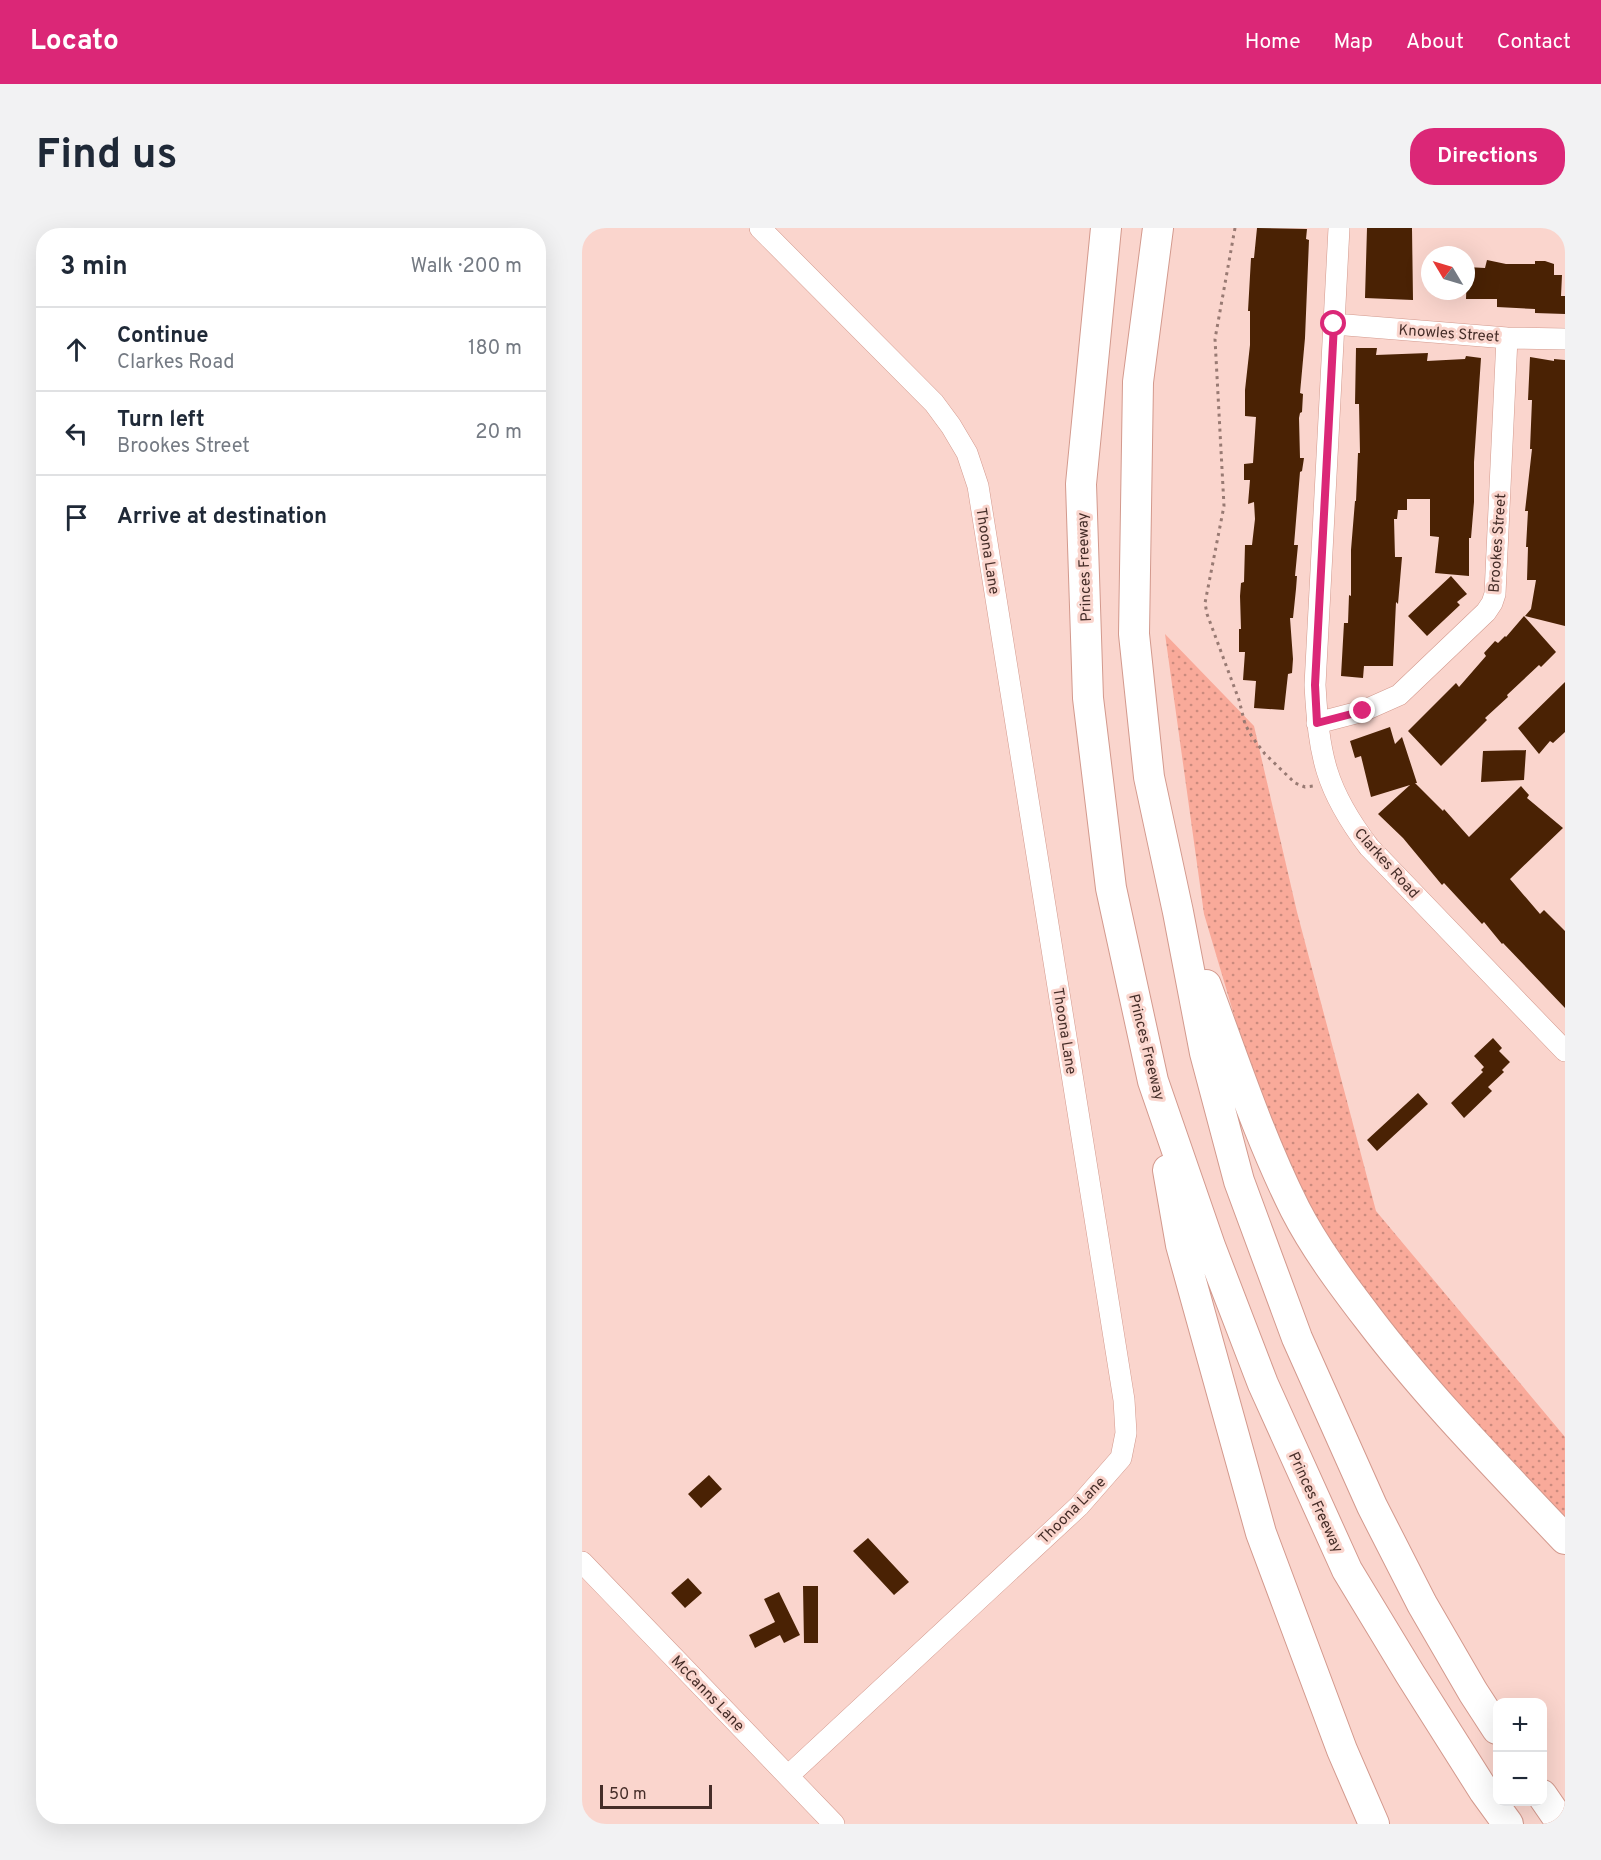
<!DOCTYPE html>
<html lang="en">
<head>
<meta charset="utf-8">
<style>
  :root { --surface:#fff; --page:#f2f2f3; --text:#1f2937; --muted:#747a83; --line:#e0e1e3; --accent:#db2777 }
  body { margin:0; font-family:Overpass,sans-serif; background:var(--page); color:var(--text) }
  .controls { position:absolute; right:18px; bottom:18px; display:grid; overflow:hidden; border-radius:12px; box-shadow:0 6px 24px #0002 }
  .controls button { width:54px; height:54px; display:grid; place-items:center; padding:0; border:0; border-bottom:2px solid var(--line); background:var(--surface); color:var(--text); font:30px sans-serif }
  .compass { position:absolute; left:839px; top:18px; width:54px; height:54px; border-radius:50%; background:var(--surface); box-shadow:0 6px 24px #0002; rotate:308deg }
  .scale { position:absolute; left:18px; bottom:15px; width:112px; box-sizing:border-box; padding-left:6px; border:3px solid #452d28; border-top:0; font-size:16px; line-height:21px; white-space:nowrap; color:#452d28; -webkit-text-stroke:4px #fad5cd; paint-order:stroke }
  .stop { position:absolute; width:18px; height:18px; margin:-14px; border:4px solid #db2777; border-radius:50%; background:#fff }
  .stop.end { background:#db2777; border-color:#fff; box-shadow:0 2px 6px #0008 }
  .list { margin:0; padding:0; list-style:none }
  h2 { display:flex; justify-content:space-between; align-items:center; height:78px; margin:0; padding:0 24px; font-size:26px }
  h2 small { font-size:20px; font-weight:400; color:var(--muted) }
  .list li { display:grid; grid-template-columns:39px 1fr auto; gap:18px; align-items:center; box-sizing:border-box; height:84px; padding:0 24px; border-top:2px solid var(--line) }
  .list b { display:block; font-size:22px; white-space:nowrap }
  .list p { margin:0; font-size:20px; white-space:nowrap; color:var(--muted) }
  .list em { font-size:20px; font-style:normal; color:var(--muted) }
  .icon { flex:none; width:33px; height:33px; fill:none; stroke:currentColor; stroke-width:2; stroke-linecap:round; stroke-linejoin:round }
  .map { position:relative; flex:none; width:983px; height:1596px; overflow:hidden; border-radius:24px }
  header { display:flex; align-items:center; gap:36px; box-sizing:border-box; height:84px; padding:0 30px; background:var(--accent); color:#fff }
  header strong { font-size:28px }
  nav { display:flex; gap:33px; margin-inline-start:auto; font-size:21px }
  .intro { display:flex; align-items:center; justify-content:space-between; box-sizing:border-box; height:144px; padding:0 36px }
  h1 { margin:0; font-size:42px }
  .button { padding:15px 27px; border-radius:24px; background:var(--accent); color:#fff; font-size:21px; font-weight:700 }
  main { display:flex; gap:36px; padding:0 36px }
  aside { flex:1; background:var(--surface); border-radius:24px; box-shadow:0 6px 24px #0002 }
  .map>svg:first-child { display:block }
  .green { fill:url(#green-dots) }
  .building { fill:#4a2204 }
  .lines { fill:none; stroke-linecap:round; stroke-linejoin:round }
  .minor-casing { stroke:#d3998d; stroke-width:22 }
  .highway-casing { stroke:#d3998d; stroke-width:32 }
  .path { stroke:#987a73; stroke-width:3; stroke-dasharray:3 4.5; stroke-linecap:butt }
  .minor { stroke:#fff; stroke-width:21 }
  .highway { stroke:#fff; stroke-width:30 }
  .route { stroke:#db2777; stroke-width:8 }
  .labels { text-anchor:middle; stroke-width:6; stroke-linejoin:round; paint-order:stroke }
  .street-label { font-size:15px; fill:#452d28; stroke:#fad5cd }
</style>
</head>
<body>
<header>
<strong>Locato</strong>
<nav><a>Home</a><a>Map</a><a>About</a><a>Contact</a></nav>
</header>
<div class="intro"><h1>Find us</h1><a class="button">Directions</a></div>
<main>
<aside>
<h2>3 min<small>Walk · 200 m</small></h2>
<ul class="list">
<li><svg class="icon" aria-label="ahead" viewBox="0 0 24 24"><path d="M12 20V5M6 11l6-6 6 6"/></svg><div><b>Continue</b><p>Clarkes Road</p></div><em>180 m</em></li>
<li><svg class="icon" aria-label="left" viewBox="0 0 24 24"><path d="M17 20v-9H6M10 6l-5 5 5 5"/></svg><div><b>Turn left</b><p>Brookes Street</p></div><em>20 m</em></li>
<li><svg class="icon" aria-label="arrive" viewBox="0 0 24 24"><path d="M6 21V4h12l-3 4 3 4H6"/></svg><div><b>Arrive at destination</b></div></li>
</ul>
</aside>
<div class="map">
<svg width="983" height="1596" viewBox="0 0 983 1596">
  <defs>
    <pattern id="green-dots" width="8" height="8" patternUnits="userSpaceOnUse" patternTransform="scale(1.5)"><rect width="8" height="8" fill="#f9aa9a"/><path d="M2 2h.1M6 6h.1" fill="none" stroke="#cb8b7e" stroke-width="1.8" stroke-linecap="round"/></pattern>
  </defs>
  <rect width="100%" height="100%" fill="#fad5cd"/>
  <path class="green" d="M 583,406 L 672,498 L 715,684 L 794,983 L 983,1209 L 983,1296 L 844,1146 L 740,1006 L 676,868 L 622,686 Z"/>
  <path class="building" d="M 675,0 L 725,1 L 724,11 L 727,12 L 723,110 L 718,165 L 721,166 L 720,184 L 718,185 L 717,190 L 718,230 L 722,230 L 720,243 L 718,244 L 712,317 L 716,317 L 713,348 L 715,348 L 714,361 L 711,390 L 708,390 L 711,431 L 710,445 L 706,446 L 702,482 L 672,480 L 674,453 L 661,452 L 663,424 L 657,424 L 657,401 L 659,401 L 658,368 L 659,355 L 662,354 L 663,317 L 670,317 L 673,291 L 672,274 L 666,276 L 668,252 L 662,252 L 662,236 L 671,235 L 674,189 L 663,188 L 663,162 L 668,117 L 668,83 L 666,83 L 669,30 L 672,30 Z
    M 785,0 L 830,0 L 831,72 L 783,70 Z
    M 905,32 L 924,36 L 953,36 L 953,33 L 963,33 L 972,36 L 972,47 L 980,47 L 979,68 L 983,68 L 983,86 L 953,85 L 953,81 L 915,79 L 915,71 L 884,71 L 885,39 L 903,40 Z
    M 774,120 L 795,120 L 794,127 L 846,125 L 845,133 L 883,131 L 884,128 L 899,130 L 892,234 L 892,274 L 889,310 L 887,310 L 887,348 L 853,345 L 857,309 L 848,308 L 848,271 L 825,271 L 825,282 L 816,282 L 815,291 L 812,291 L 813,329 L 820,329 L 816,376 L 814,374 L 811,438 L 782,438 L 781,450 L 759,448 L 762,395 L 766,395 L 767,367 L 769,368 L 769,322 L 773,273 L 774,273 L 776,225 L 778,225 L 777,176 L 773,176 Z
    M 948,129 L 972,133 L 972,131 L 983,132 L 983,398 L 943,388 L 949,381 L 954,352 L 945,352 L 946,319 L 944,319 L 946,283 L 943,283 L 950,221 L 948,221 L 950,172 L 946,172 Z
    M 869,348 L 885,366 L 875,374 L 878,377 L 845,408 L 826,388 Z
    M 942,388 L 974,424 L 959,439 L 957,437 L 925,467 L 926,469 L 903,490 L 905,492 L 859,538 L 826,503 L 874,455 L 877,459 L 904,428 L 902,425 L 913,413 L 916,415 L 923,408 L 924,409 Z
    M 983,454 L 983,504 L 971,515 L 968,513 L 957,526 L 936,500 Z
    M 808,499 L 813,516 L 820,509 L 835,555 L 833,555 L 861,583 L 862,581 L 887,609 L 939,558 L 947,567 L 945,570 L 981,600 L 928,651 L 958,686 L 962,682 L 983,703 L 983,780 L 921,715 L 920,716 L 902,694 L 900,696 L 862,655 L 860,657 L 821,610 L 796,586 L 828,557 L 789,569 L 779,528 L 773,530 L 768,513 Z
    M 944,522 L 942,552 L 899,554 L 901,523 Z
    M 911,810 L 920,820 L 917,823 L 928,834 L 920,842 L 922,844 L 906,859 L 910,863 L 882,890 L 869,875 L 901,844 L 899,842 L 902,839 L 892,828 Z
    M 836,865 L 846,876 L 795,923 L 785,912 Z
    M 127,1247 L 140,1261 L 119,1280 L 106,1266 Z
    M 286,1310 L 327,1354 L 312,1367 L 271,1323 Z
    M 106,1350 L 120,1365 L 103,1380 L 89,1365 Z
    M 221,1358 L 236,1358 L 236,1415 L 222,1415 Z
    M 197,1364 L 218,1407 L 202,1415 L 198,1407 L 173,1420 L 167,1407 L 193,1394 L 182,1371 Z"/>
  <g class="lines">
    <g class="minor-casing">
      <path id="minor" d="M 178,0 L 352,175 L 369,198 L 385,225 L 396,258 L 542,1172 L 544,1205 L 539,1230 L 497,1278 L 206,1548
        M 757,0 L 733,457 C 737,528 743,561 787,619 L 983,823
        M 752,96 L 925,110 L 983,111
        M 735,495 L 781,483 L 817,467 L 904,384 L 910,375 L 913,366 L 925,110
        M 0,1334 L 252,1596"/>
    </g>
    <g class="highway-casing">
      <path id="highway" d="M 524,0 L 499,256 L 506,470 L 529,660 L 571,853 L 628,1018 L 681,1156 L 765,1342 L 828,1446 L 902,1563 L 926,1596
        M 576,0 L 556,154 L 552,406 L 567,549 L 596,684 L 623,825 L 657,953 L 715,1110 L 790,1278 L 840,1376 L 891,1464 L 915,1501
        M 624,757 C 652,832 677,909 713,981 C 733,1020 760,1056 786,1090 C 846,1169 915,1239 983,1311
        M 586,942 L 599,1017 L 679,1305 L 760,1522 L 792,1596
        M 960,1567 L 980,1596"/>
    </g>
    <path class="path" d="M 653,0 L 633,111 L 642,278 L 623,375 L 625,386 L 657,472 L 663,496 L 670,509 L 683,526 L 713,555 L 723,559 L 731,558"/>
    <use href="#minor" class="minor"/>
    <use href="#highway" class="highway"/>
  </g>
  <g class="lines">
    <path class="route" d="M 752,96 L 733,457 L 735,495 L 781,483"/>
  </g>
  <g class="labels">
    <g class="street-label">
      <text transform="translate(867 105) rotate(4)" y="5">Knowles Street</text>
      <text transform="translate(915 315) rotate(-86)" y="5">Brookes Street</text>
      <text transform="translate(406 323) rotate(81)" y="5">Thoona Lane</text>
      <text transform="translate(502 339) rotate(-92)" y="5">Princes Freeway</text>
      <text transform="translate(805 635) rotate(48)" y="5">Clarkes Road</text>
      <text transform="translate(483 803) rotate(81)" y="5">Thoona Lane</text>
      <text transform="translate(565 819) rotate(76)" y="5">Princes Freeway</text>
      <text transform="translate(734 1274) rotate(65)" y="5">Princes Freeway</text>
      <text transform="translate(490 1282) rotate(-45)" y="5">Thoona Lane</text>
      <text transform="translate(126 1465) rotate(46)" y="5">McCanns Lane</text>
    </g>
  </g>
</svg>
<div class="controls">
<button>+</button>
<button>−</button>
</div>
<svg class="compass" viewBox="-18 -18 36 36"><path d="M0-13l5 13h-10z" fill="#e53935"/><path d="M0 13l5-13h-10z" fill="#747a83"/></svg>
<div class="scale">50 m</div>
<div class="stop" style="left:752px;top:96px"></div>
<div class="stop end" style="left:781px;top:483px"></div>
</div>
</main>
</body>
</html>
